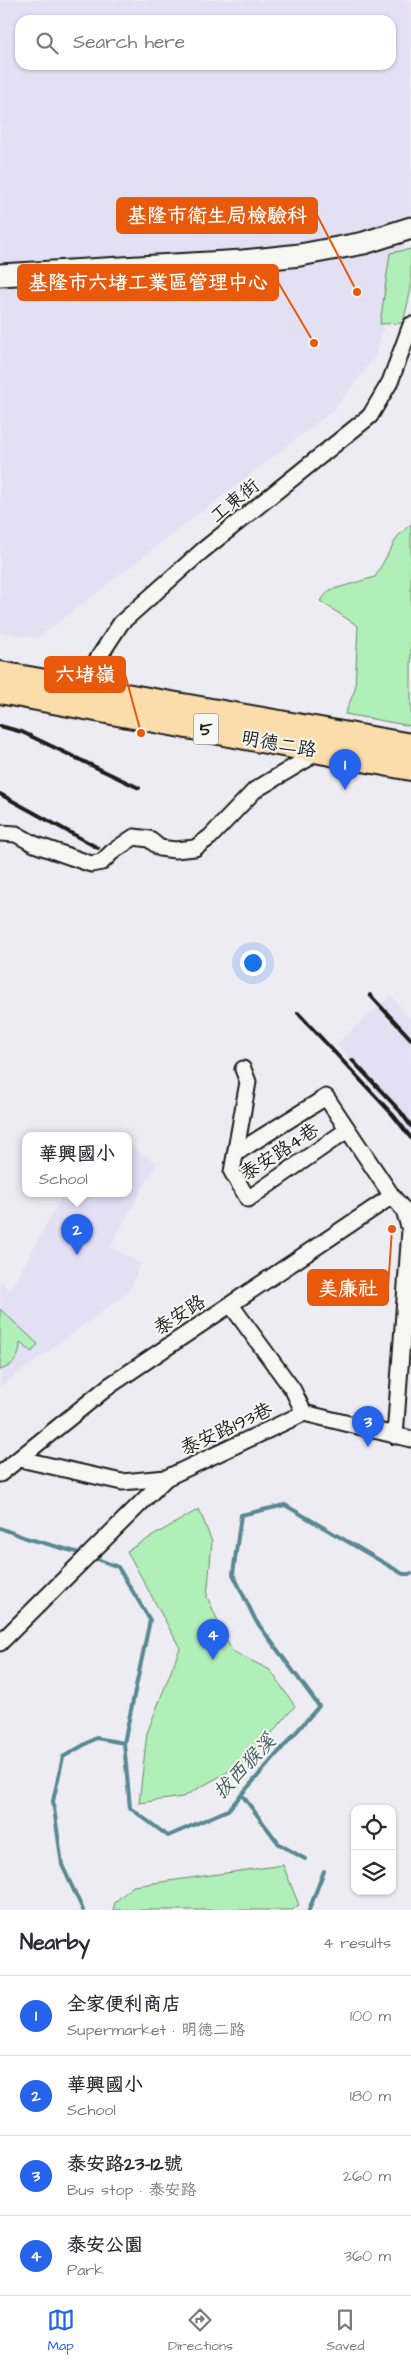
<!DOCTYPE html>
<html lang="en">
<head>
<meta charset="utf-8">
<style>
  :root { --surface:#fff; --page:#f7f7f7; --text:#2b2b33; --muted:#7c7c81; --line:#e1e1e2; --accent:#2563eb }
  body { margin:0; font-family:"Architects Daughter","LXGW WenKai TC",sans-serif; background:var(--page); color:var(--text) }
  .controls { position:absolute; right:15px; bottom:15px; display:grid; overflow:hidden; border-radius:10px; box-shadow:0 1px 4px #0004 }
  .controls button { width:45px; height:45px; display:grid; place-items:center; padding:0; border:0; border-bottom:1px solid var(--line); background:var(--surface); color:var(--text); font:25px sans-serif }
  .you { position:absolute; left:252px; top:962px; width:18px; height:18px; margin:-12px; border:4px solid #fff; border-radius:50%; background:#1a73e8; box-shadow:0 0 0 8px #1a73e833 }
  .badge { display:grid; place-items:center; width:32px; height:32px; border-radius:50%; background:var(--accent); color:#fff; font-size:16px; font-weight:700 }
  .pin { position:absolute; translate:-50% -41px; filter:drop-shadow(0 1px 2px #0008) }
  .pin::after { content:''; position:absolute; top:26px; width:18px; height:15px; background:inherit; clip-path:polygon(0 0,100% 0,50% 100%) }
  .popup { position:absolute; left:22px; top:1132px; width:110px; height:65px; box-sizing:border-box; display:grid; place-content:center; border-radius:10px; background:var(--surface); filter:drop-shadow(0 1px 4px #0005); font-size:16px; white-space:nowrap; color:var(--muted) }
  .popup b { font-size:19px; color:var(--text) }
  .popup::after { content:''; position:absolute; left:50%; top:100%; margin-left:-10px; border:10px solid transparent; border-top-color:var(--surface) }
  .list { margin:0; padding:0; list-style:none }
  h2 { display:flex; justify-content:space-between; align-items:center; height:65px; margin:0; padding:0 20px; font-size:21px }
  h2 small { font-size:16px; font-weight:400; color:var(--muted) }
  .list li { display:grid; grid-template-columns:32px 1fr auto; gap:15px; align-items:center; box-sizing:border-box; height:80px; padding:0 20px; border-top:1px solid var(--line) }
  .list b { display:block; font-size:19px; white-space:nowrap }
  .list p { margin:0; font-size:16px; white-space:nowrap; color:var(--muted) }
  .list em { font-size:16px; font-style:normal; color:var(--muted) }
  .icon { flex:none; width:28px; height:28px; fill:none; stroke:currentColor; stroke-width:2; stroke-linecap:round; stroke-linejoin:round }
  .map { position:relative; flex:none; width:411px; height:1910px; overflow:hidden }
  .search { position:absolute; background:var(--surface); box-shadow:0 1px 4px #0004; left:15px; right:15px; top:15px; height:55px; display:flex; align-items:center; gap:12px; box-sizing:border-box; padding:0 18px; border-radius:15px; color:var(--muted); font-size:19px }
  .sheet { height:385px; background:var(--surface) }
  nav { display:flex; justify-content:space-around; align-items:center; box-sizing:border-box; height:70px; border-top:1px solid var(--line); background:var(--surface); font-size:14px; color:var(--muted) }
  nav a { display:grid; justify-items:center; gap:2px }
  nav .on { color:var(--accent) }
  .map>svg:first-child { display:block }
  .built { fill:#e4e0f4; fill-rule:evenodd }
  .green { fill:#b0efb7; stroke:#66866a }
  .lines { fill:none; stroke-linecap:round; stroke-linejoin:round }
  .stream { stroke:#598891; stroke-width:4 }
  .street-casing { stroke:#1c1c1c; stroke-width:19 }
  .secondary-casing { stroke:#1c1c1c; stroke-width:25 }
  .primary-casing { stroke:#1c1c1c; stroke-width:28 }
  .street { stroke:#f6f6f2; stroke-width:15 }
  .secondary { stroke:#f6f6f2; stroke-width:21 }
  .primary { stroke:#fbddab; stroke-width:24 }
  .rail { stroke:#1c1c1c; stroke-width:4 }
  .labels { text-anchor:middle; stroke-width:4; stroke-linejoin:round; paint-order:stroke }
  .shield { fill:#f6f6f2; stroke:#5d5d5c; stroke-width:1 }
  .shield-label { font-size:18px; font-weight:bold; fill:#1c1c1c }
  .street-label { font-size:19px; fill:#1c1c1c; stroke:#f6f6f2 }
  .water-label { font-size:20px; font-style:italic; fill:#3f5b60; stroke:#f6f6f2 }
  .leader { fill:none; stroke:#e8590c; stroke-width:2 }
  .callout-dot { fill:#e8590c; stroke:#f6f6f2; stroke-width:2 }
  .callout { fill:#e8590c; stroke:#e8590c; stroke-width:2 }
  .callout-label { font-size:20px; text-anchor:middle; font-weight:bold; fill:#fff }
</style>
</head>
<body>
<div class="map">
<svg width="411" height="1910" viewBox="0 0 411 1910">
  <rect width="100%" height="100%" fill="#eeecf3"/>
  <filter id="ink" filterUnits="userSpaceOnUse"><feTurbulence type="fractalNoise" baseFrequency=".02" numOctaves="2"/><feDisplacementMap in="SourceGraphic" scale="10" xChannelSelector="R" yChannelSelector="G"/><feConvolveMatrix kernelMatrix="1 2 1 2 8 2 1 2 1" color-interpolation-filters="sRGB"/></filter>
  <g filter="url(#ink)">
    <path class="built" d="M 0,0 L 411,0 L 411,219 L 376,356 L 334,410 L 38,638 L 0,633 ZM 20,20 L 391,20 L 391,65 L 20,65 Z
      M 391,995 L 411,1020 L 411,1136 L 394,1111 L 336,1044 Z
      M 128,1145 L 157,1163 L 110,1247 L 141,1263 L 129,1292 L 0,1387 L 0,1281 L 10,1290 L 63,1194 L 128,1194 Z"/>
    <path class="green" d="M 411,249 L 411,289 L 403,323 L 380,324 L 390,253 Z
      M 411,524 L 411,726 L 345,714 L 355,689 L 358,626 L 320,601 L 330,590 L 375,577 L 398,536 Z
      M 0,1309 L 38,1344 L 32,1352 L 20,1343 C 20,1357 14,1366 0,1370 Z
      M 199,1509 L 212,1542 L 207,1597 L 232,1651 L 270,1670 L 295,1706 L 249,1760 L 183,1797 L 139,1803 L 147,1733 L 180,1648 L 127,1551 Z
      M 283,1865 L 299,1905 L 292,1910 L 113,1910 L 115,1902 L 133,1886 Z"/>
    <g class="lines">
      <path class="stream" d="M 0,1528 L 26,1538 L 83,1554
        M 92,1557 L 118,1567 L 150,1620 L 124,1743 L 130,1808 L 168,1836 L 228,1810 L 319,1706 L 256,1621 L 233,1574 L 241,1515 L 285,1505 L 403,1574 L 411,1574
        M 242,1795 L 279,1844 L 305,1859
        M 83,1910 L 62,1865 L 53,1801 L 63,1757 L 96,1738 L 124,1743
        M 309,1910 L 324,1871"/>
      <g class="street-casing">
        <path id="street" d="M 82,695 L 95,663 L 121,623 L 202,551 L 370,416 L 390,382 L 411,325
          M 0,833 L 16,834 L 34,844 L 91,864 L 102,862 L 112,852 L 134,837 L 149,839 L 160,848 L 175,850 L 195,848 L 210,837 L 255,790 L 307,759
          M 243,1069 L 248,1082 L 232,1172 L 248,1199 L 347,1130
          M 236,1153 L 326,1097 L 392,1196 L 404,1210 L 410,1230 L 395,1436
          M 231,1305 L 293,1390 L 304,1413 L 411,1439
          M 20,1459 L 122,1482 L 166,1478
          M 0,1474 L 109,1386 L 392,1196
          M 0,1643 L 166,1478 L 304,1413"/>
      </g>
      <g class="secondary-casing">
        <path id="secondary" d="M 0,275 L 243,261 L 300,255 L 364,243 L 411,228"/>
      </g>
      <g class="primary-casing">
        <path id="primary" d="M 0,674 L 411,746
          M 0,691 L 411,768"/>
      </g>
      <use href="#street" class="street"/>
      <use href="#secondary" class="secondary"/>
      <use href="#primary" class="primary"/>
      <path class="rail" d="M 0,726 L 22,732 L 139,788
        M 0,794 L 98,848
        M 370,995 L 411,1039
        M 298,1013 L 393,1115 L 411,1138
        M 352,1060 L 400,1111 L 411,1126"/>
    </g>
  </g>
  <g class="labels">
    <rect class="shield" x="193.5" y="713.5" width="25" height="31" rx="4"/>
    <g class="shield-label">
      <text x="206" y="735">5</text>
    </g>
    <g class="street-label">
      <text transform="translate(234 500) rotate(-39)" y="7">工東街</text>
      <text transform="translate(279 743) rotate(10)" y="7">明德二路</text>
      <text transform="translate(279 1151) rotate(-33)" y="7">泰安路4巷</text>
      <text transform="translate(179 1314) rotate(-33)" y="7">泰安路</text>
      <text transform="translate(226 1428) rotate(-25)" y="7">泰安路193巷</text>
    </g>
    <g class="water-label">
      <text transform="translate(244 1766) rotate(-47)" y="7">拔西猴溪</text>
    </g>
  </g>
  <path class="leader" d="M357 292L317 215M314 343L278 282M141 733L125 674M392 1229L388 1288"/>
  <g class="callout-dot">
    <circle cx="357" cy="292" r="5"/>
    <circle cx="314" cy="343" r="5"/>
    <circle cx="141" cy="733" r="5"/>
    <circle cx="392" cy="1229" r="5"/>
  </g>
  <g class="callout">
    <rect x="117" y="198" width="200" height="35" rx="5"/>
    <rect x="18" y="265" width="260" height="35" rx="5"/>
    <rect x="45" y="657" width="80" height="35" rx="5"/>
    <rect x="308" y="1270" width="80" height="35" rx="5"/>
  </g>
  <g class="callout-label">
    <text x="217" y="222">基隆市衛生局檢驗科</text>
    <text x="148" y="289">基隆市六堵工業區管理中心</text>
    <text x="85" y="681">六堵嶺</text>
    <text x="348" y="1295">美廉社</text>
  </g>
</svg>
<div class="controls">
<button><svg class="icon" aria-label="locate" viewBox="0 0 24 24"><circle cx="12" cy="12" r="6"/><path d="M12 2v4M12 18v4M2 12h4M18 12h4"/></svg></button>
<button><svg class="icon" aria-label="layers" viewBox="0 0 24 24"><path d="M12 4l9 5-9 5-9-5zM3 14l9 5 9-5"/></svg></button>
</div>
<div class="you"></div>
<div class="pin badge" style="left:345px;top:790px">1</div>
<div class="pin badge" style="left:77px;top:1255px">2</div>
<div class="popup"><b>華興國小</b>School</div>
<div class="pin badge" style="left:368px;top:1447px">3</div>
<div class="pin badge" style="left:213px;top:1660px">4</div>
<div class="search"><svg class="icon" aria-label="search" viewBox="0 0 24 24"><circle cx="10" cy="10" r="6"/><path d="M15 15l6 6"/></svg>Search here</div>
</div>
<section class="sheet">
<h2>Nearby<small>4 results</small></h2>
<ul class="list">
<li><span class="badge">1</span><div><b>全家便利商店</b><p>Supermarket · 明德二路</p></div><em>100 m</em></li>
<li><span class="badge">2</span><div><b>華興國小</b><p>School</p></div><em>180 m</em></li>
<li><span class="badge">3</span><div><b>泰安路23-12號</b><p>Bus stop · 泰安路</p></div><em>260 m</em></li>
<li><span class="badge">4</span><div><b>泰安公園</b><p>Park</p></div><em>360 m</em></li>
</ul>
</section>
<nav>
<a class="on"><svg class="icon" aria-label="map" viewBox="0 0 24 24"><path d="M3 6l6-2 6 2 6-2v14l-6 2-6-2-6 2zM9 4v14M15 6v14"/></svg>Map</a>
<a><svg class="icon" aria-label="directions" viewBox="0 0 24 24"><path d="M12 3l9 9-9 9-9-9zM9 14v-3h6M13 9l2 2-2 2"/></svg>Directions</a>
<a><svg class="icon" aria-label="saved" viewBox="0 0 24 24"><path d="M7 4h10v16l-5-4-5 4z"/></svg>Saved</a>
</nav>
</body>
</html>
